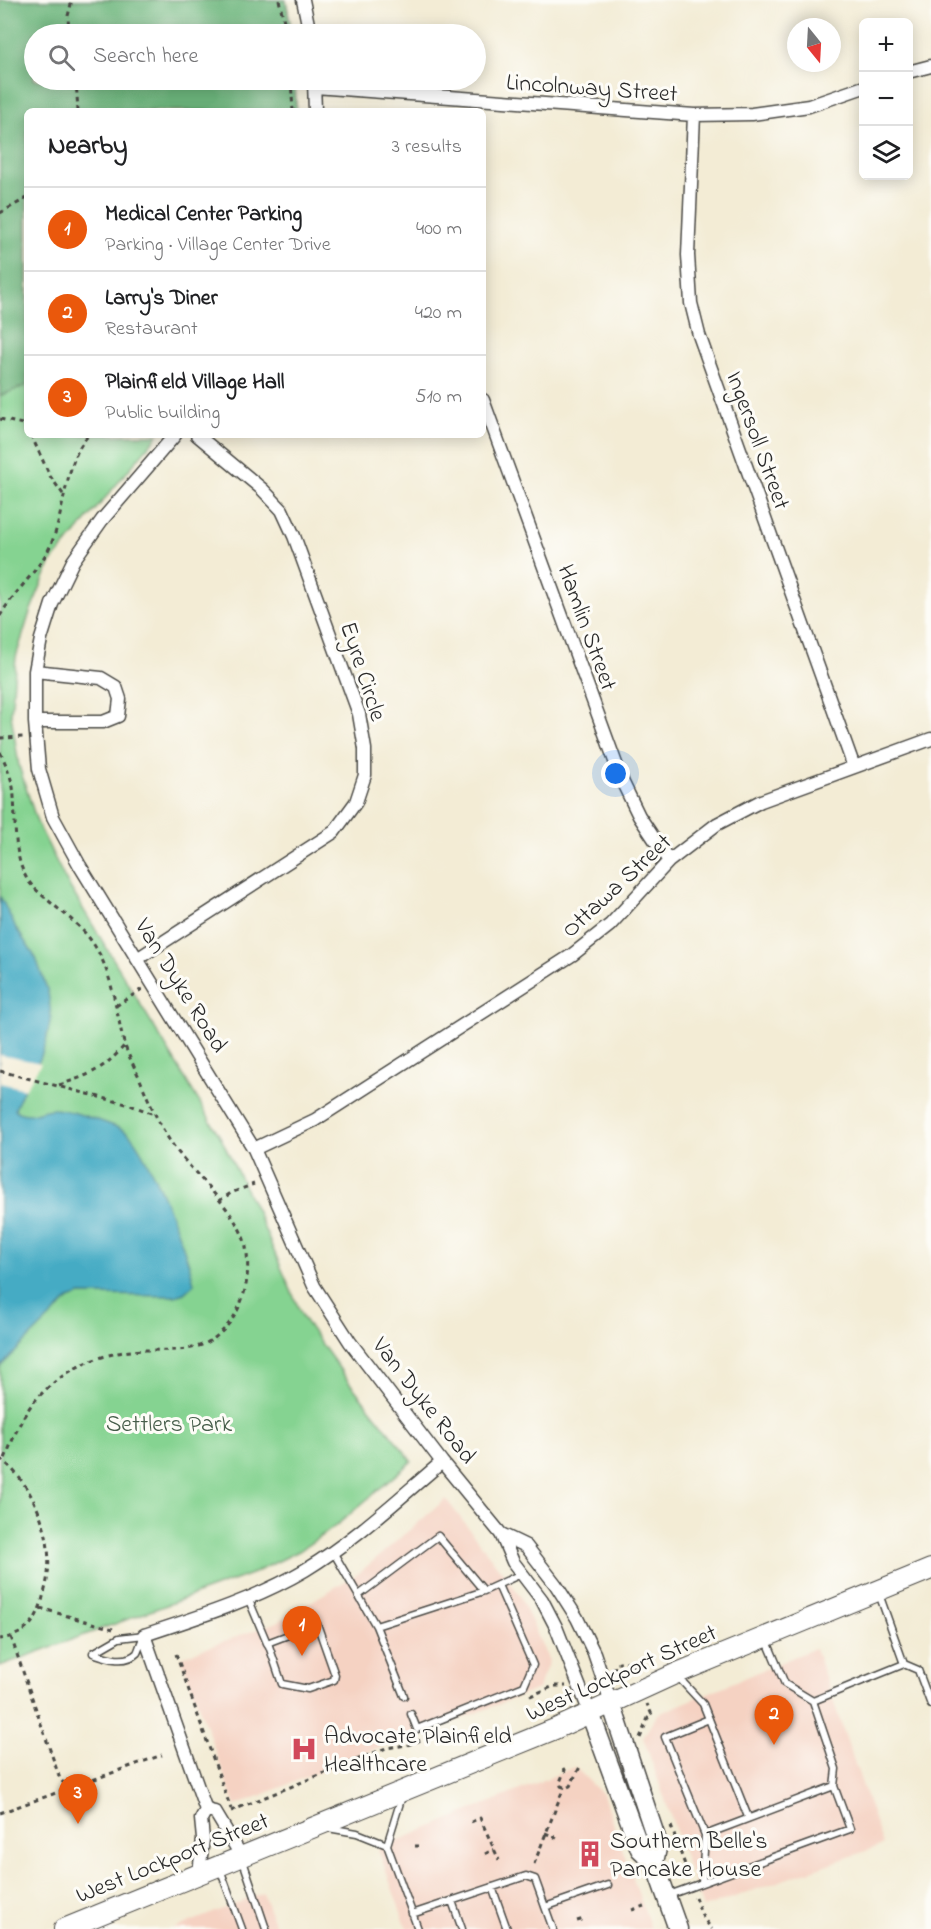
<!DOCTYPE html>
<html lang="en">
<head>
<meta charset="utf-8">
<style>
  :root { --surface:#fff; --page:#f2f2f2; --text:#202124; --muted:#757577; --line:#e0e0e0; --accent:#ea580c }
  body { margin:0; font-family:"Indie Flower",sans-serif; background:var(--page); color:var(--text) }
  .controls { position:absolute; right:18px; top:18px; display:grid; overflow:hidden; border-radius:9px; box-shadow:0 3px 15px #0003 }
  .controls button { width:54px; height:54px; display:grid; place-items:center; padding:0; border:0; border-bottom:2px solid var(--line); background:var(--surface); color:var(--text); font:30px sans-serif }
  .compass { position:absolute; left:787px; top:18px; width:54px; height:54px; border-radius:50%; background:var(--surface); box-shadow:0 3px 15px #0003; rotate:162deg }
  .you { position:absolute; left:616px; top:774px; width:21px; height:21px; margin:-15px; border:4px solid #fff; border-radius:50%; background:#1a73e8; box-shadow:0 0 0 9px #1a73e833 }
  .badge { display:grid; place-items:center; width:39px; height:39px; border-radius:50%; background:var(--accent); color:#fff; font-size:20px; font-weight:700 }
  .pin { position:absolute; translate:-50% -50px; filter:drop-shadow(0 2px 3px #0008) }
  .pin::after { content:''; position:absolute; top:32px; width:21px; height:18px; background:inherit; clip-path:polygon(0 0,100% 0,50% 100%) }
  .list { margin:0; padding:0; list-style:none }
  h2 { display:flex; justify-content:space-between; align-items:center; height:78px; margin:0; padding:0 24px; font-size:26px }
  h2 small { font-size:20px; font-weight:400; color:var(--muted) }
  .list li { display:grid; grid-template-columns:39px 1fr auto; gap:18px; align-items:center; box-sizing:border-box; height:84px; padding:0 24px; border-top:2px solid var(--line) }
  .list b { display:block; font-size:22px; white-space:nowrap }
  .list p { margin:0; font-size:20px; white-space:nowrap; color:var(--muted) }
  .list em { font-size:20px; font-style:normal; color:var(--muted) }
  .icon { flex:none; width:33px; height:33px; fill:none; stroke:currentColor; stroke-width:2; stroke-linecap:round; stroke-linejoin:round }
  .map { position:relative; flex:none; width:931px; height:1929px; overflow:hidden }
  .search { position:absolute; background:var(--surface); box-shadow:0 3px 15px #0003; left:24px; top:24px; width:462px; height:66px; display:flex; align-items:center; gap:15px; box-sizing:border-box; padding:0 21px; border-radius:33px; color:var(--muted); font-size:22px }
  .panel { position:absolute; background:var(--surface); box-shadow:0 3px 15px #0003; left:24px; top:108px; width:462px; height:330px; border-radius:9px }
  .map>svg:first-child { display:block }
  .built { fill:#f5d2c2 }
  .green { fill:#85d391; stroke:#587f5e; stroke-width:1.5 }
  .forest { fill:#6cb57b; stroke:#4c7053; stroke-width:1.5 }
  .water { fill:#45abc4; stroke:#386b78; stroke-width:1.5 }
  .pier { fill:#f3ecd5 }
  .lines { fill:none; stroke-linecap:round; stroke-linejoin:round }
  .lane-casing { stroke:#494844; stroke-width:9 }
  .street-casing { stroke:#494844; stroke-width:15 }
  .secondary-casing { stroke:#494844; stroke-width:21 }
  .primary-casing { stroke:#494844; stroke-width:22 }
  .path { stroke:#494844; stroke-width:3; stroke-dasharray:4.5 4.5; stroke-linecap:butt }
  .lane { stroke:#fff; stroke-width:6 }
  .street { stroke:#fff; stroke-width:12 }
  .secondary { stroke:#fff; stroke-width:18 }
  .primary { stroke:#fff; stroke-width:20 }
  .labels { text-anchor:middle; stroke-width:6; stroke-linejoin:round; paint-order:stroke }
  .street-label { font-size:24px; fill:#2b2b2b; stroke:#fdfcf7 }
  .park-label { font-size:24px; fill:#465d4a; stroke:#fdfcf7 }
  .poi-label { font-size:24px; fill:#2b2b2b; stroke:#fdfcf7; text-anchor:start }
</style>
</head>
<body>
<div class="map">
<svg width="931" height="1929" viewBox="0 0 931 1929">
  <rect width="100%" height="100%" fill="#fdfcf7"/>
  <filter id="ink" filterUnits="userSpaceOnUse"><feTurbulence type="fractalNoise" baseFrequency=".0167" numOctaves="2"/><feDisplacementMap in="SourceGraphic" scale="12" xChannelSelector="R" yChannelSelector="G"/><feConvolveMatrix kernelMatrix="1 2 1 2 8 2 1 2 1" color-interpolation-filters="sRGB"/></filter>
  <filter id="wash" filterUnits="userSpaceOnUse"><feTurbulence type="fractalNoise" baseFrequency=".008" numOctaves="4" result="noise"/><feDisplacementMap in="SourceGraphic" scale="24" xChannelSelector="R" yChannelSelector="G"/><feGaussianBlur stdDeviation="1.35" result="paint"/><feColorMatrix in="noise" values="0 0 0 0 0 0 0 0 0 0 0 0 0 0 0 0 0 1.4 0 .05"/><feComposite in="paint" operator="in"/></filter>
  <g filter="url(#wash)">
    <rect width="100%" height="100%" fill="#f3ecd5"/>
    <path class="built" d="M 446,1499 L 519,1594 L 549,1661 L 538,1689 L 406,1740 L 387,1744 L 235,1806 L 181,1657 L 277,1622 L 359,1573 Z
      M 815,1648 L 883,1845 L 703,1908 L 643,1737 L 658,1714 Z
      M 575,1767 L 603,1795 L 651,1929 L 407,1929 L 378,1849 Z
      M 263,1893 L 276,1929 L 173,1929 Z"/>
    <path class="green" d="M 0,0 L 286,0 L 292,34 L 34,34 L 34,80 L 295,80 L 296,111 L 27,111 L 27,435 L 158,435 L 50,564 L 30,612 L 16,657 L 11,714 L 19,766 L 37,822 L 65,879 L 221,1138 L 257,1212 L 303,1318 L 349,1382 L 412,1461 L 337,1525 L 299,1551 L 254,1573 L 0,1666 Z"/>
    <path class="forest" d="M 0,0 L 286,0 L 292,34 L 34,34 L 34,80 L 295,80 L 296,111 L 27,111 L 27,385 L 0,396 Z"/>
    <path class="water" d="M 0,896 L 16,928 L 36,958 L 48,992 L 51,1016 L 46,1042 L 40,1059 L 26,1084 L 15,1109 L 18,1112 C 34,1118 39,1109 53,1109 C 59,1109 66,1111 72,1112 C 82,1115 121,1127 128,1133 C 149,1153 188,1254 194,1284 L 184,1293 L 175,1296 L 80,1295 L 69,1299 L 0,1367 Z"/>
    <path class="pier" d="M 0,1055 L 41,1063 L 25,1089 L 0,1083 Z"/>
  </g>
  <g filter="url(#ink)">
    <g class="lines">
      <g class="lane-casing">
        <path id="lane" d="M 332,1550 L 376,1626 L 484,1591 L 521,1574
          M 359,1595 L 438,1536 L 484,1591
          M 248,1598 L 267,1643 L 269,1646 L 282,1684 L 308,1689 L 334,1680 L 335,1675 L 317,1624 L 267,1643
          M 376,1626 L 404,1696
          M 93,1653 C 105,1657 125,1665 137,1653 C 139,1649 141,1642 143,1638
          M 93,1653 L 119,1638 L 144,1635
          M 904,1664 L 918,1670 L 931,1705
          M 678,1677 L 703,1704 L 748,1817
          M 813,1701 L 904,1664 L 879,1594
          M 411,1714 L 417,1729 L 524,1686 L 533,1665 L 498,1585
          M 402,1796 L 387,1845 L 418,1929
          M 328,1828 L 357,1833 L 387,1845
          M 705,1835 L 665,1737 L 709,1719
          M 242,1858 L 266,1929
          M 220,1869 L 242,1929
          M 702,1882 L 705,1835 L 834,1786
          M 492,1887 L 507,1929
          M 669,1895 L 850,1829 L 834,1786 L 836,1769 L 813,1701 L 785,1684 L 767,1641
          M 452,1901 L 462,1929
          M 545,1907 L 608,1885
          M 412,1914 L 526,1876 L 535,1879 L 553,1929"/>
      </g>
      <g class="street-casing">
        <path id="street" d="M 303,0 L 310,34
          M 908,72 L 931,66
          M 314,81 L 315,111
          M 315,87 L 694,115 L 752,114 L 809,106 L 864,87
          M 694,115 L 688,255 L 691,303 L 699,335 L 854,767
          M 483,400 L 623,783 L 639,816 L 669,861
          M 175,435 L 102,520 L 73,561 L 52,604 L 41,639 L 35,671 L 35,722 L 39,769 L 53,817 L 80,866 L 254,1149 L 314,1286 L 350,1342 L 442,1462 L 501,1534 L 513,1562 L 542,1600 L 556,1627 L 590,1713
          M 35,722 L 103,722 L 118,716 L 120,699 L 116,687 L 101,678 L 35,671
          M 137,959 L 334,832 L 356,802 L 365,775 L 365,749 L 359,714 L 294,536 L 282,510 L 262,489 L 197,435
          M 254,1149 L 315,1120 L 572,955 L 610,925 L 669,861 L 717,824 L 761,801 L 931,739
          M 501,1534 L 526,1546 L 556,1585 L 577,1618 L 594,1653 L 611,1703
          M 206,1810 L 215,1812 L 242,1857
          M 199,1873 L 203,1839 L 201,1819 L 206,1810 L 144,1635 C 199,1617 256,1599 305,1570 C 355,1540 398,1499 442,1462"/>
      </g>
      <g class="secondary-casing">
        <path id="secondary" d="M 611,1703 L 658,1844 L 654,1862
          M 590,1713 L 640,1849 L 654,1862 L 678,1929"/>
      </g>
      <g class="primary-casing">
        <path id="primary" d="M 64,1929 L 555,1729 L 675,1674 L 931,1569"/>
      </g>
      <path class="path" d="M 279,0 L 287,34
        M 69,34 L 68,16 L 72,0
        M 76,80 L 78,111
        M 291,80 L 293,111
        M 0,213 L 27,198
        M 0,419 L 27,425
        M 31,435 L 50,476 L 65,497
        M 0,616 C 13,593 42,567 51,544 C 65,513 65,458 89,435
        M 0,738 L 25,737
        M 0,752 C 6,764 10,774 13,787 C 17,817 11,851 27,879 C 33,888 42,895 50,902 C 67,916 85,929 96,948 C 113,976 116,1012 124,1043 C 128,1055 134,1066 139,1077 C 148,1099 157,1121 170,1141 C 189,1171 240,1212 246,1247 C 252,1281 242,1318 213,1339 C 193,1353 168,1350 145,1350 C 102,1351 62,1369 34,1402 C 20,1418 12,1442 4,1461
        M 116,1006 L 142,989
        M 0,1071 L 130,1105 L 154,1114
        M 59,1085 C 90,1075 103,1070 125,1045
        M 219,1201 L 231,1193 L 254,1184
        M 0,1458 C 32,1483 53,1533 48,1574 C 47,1582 45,1590 43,1597 C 37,1622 26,1635 0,1639
        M 40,1608 L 113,1629
        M 11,1637 L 60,1779 L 68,1788
        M 176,1654 L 231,1809
        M 612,1669 L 619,1666 L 619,1662 L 632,1662 L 635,1673
        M 530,1696 L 554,1686 L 566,1686
        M 640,1738 L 648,1718 L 652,1715 L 647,1704
        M 564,1768 L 565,1770 L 560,1782 L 561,1786 L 566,1788 L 570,1786 L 580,1767
        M 231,1811 L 386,1748 L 407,1745 L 421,1740
        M 0,1813 L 162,1755
        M 471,1822 L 480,1818 L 499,1860
        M 671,1826 L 689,1876
        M 545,1833 L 557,1838
        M 415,1846 L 418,1846
        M 485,1854 L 494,1849
        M 534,1864 L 564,1787
        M 695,1897 L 703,1918 L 712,1929
        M 632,1910 L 644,1906
        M 577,1921 L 584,1919"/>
      <use href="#lane" class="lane"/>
      <use href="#street" class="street"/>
      <use href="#secondary" class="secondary"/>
      <use href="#primary" class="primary"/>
    </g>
  </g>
  <defs>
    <g id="hospital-bare" transform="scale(2.07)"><path d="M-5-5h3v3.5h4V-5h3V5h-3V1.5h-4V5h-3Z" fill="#d1495b" stroke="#fdfcf7" stroke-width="2.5" paint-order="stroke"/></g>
    <g id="building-bare" transform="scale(2.07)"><path d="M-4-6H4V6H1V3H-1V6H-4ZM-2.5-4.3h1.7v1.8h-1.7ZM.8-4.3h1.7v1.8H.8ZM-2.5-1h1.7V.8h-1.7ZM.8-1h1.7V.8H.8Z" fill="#d1495b" stroke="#fdfcf7" stroke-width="2.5" paint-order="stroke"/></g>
  </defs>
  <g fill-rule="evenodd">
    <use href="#hospital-bare" x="304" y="1749"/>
    <use href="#building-bare" x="590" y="1854"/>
  </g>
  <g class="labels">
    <g class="street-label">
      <text transform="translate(592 87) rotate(4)" y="8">Lincolnway Street</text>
      <text transform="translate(759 440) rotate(70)" y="8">Ingersoll Street</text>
      <text transform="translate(588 627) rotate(70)" y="8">Hamlin Street</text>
      <text transform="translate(364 671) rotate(72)" y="8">Eyre Circle</text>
      <text transform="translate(616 885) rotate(-43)" y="8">Ottawa Street</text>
      <text transform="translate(182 985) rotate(58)" y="8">Van Dyke Road</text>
      <text transform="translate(425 1400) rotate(52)" y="8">Van Dyke Road</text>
      <text transform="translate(621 1672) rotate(-24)" y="8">West Lockport Street</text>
      <text transform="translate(172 1857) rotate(-22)" y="8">West Lockport Street</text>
    </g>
    <g class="park-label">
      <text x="169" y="1431">Settlers Park</text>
    </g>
    <g class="poi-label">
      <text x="324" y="1743">Advocate Plainfield<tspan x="324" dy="28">Healthcare</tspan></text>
      <text x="610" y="1848">Southern Belle's<tspan x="610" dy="28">Pancake House</tspan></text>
    </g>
  </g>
</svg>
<div class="controls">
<button>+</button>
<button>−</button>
<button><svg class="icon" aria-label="layers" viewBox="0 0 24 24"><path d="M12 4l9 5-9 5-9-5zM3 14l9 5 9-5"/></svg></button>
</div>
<svg class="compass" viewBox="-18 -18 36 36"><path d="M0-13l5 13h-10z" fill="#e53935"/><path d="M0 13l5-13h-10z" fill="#757577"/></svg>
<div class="you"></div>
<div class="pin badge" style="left:302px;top:1656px">1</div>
<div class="pin badge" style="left:774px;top:1745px">2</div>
<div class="pin badge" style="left:78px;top:1824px">3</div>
<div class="search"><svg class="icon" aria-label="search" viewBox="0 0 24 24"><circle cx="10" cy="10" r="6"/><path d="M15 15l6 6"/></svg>Search here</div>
<section class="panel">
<h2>Nearby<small>3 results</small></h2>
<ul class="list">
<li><span class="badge">1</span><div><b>Medical Center Parking</b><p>Parking · Village Center Drive</p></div><em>400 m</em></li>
<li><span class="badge">2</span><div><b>Larry's Diner</b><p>Restaurant</p></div><em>420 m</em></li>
<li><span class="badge">3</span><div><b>Plainfield Village Hall</b><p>Public building</p></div><em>510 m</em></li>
</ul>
</section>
</div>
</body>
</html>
